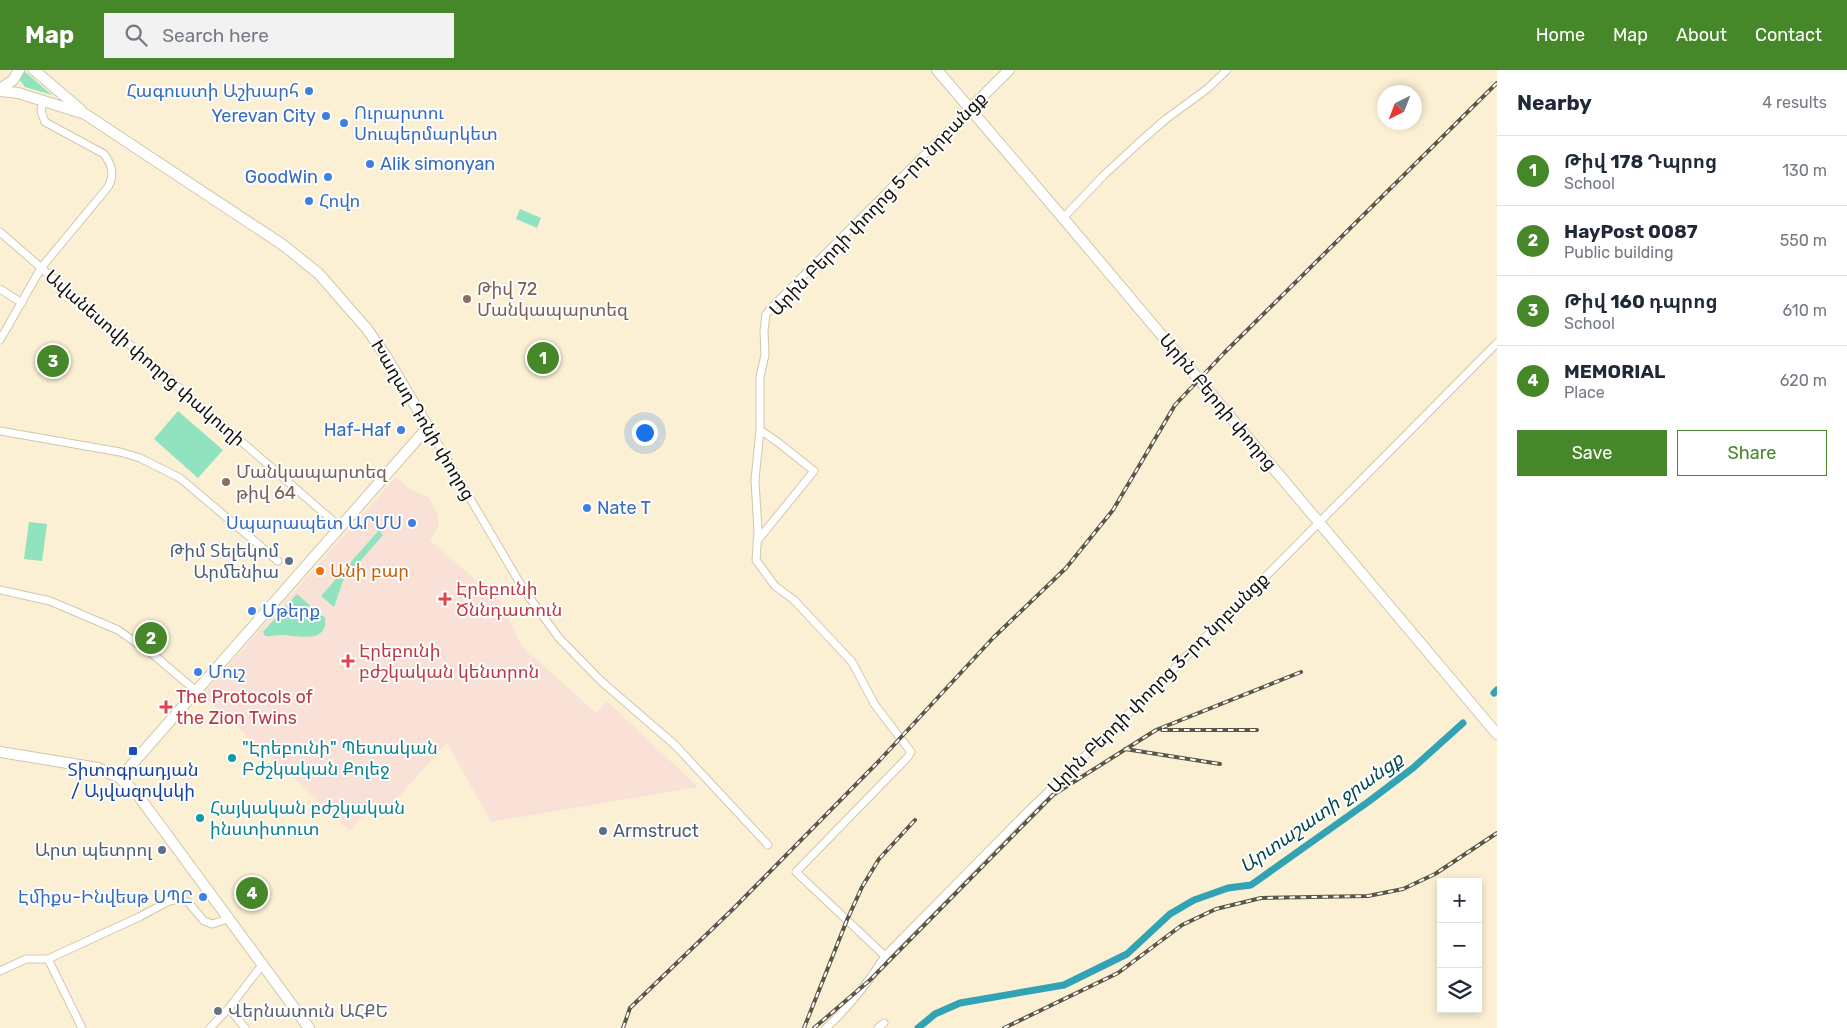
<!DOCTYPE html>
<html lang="en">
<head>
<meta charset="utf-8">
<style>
  :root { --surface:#fff; --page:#f2f2f3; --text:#1f2937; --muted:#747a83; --line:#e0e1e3; --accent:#468729 }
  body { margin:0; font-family:Rubik,"Noto Sans Armenian",sans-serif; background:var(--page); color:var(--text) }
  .controls { position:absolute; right:15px; bottom:15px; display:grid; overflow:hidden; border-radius:0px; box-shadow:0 2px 8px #0003 }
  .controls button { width:45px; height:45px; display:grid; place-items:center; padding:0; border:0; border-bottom:1px solid var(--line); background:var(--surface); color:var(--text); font:25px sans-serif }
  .compass { position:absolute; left:1377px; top:15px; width:45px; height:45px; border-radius:50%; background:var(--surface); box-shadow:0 2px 8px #0003; rotate:222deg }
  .you { position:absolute; left:644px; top:362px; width:18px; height:18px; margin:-12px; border:4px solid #fff; border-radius:50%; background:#1a73e8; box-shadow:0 0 0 8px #1a73e833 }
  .badge { display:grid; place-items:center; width:32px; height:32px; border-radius:50%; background:var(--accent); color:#fff; font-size:16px; font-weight:700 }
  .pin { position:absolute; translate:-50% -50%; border:2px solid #fff; box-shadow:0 1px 5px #0006 }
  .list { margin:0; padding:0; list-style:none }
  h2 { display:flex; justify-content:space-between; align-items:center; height:65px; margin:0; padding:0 20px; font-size:21px }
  h2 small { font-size:16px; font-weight:400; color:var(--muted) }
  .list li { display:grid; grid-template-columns:32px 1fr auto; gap:15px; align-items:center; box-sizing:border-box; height:70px; padding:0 20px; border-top:1px solid var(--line) }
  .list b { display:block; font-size:19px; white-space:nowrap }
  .list p { margin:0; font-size:16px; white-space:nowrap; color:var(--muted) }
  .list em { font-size:16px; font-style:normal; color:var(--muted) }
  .actions { display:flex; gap:10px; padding:15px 20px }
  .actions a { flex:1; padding:11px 0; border:1px solid var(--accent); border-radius:0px; text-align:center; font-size:18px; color:var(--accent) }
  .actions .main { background:var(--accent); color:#fff }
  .icon { flex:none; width:28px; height:28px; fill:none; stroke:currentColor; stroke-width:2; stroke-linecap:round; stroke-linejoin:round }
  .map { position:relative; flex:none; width:1497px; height:958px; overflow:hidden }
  header { display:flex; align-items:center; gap:30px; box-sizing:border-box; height:70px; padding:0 25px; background:var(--accent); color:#fff }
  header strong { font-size:24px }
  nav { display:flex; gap:28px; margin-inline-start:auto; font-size:18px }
  .search { width:350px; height:45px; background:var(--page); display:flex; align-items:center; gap:12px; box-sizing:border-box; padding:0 18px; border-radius:0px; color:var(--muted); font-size:19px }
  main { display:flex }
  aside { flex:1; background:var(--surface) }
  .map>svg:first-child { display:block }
  .medical { fill:#f9e1d8 }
  .green { fill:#91e2be }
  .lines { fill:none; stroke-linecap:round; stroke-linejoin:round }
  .canal { stroke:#31a3b5; stroke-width:7 }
  .street-casing { stroke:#d1c7ac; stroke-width:9 }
  .secondary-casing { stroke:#d1c7ac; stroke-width:12 }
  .street { stroke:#fff; stroke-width:7 }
  .secondary { stroke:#fff; stroke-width:10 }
  .rail-casing { stroke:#5b5646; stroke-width:4 }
  .rail { stroke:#fefefe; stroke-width:2; stroke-dasharray:5.5; stroke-linecap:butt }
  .shop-dot { fill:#3f7fe0; stroke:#fefefe; stroke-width:2 }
  .education-dot { fill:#8d6e63; stroke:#fefefe; stroke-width:2 }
  .service-dot { fill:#5c6f8a; stroke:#fefefe; stroke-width:2 }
  .food-dot { fill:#e8710a; stroke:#fefefe; stroke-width:2 }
  .health-dot { fill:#e0444e; stroke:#fefefe; stroke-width:2 }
  .transit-dot { fill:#1a4fb4; stroke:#fefefe; stroke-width:2 }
  .culture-dot { fill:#0f9aa8; stroke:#fefefe; stroke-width:2 }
  .worship-dot { fill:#6b7280; stroke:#fefefe; stroke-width:2 }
  .labels { text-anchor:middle; stroke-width:4; stroke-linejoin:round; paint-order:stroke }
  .shop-label { font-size:18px; fill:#366cbe; stroke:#fefefe; text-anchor:end }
  .street-label { font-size:18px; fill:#141107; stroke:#fefefe }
  .education-label { font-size:18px; fill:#785e54; stroke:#fefefe; text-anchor:start }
  .service-label { font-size:18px; fill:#4e5e75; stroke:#fefefe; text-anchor:end }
  .food-label { font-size:18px; fill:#c56008; stroke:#fefefe; text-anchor:start }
  .health-label { font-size:18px; fill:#be3a42; stroke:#fefefe; text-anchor:start }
  .culture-label { font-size:18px; fill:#0d838f; stroke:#fefefe; text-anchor:start }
  .transit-label { font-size:18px; fill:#164399; stroke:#fefefe }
  .worship-label { font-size:18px; fill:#5b616d; stroke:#fefefe; text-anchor:start }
  .water-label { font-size:19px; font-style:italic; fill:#014750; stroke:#fefefe }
</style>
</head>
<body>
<header>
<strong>Map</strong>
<div class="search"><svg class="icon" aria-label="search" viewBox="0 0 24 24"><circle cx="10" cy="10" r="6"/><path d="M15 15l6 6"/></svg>Search here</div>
<nav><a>Home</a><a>Map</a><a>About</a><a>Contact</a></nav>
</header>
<main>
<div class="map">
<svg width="1497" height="958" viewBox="0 0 1497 958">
  <rect width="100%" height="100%" fill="#fbf0d4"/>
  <path class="medical" d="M 396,407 L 411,420 L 422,424 L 429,428 L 437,442 L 439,456 L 430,470 L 500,531 L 521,575 L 596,643 L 607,631 L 698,717 L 491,752 L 447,673 L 383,744 L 372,736 L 349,761 L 310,723 L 202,625 Z"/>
  <path class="green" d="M 23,0 L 52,25 L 25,17 L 18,8 Z
    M 520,139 L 541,148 L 537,158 L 516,149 Z
    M 178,341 L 223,380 L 198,408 L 154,369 Z
    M 29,452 L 47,454 L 42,491 L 24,489 Z
    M 379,460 L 383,465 L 343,511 L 334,537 L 321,526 Z
    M 297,524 L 325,548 C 328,575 296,565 281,565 C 275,565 271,567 265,566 L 263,562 Z"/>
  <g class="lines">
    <path class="canal" d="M 1494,623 L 1497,620
      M 918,958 L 935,944 L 960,933 L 1064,915 L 1127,884 L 1170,844 L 1194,830 L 1228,818 L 1251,815 L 1368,732 L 1413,698 L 1463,653"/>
    <g class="street-casing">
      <path id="street" d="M 1063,148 L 1104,105 L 1143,69 L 1166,49 L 1207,19 L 1227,0
        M 0,162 L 340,457
        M 0,219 L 22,233
        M 0,270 L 41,198 L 108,117 C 115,104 112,95 104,84 L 45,52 L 41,41 L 43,31
        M 428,357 L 524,520 L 559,568 L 601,611 L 675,675 L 768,775
        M 0,361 L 120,382 L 140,388 L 180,408 L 278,491
        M 757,471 L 814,401 L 779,373 L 760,360
        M 0,520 L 50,531 L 118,560 L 155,586 L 196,621
        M 885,886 L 796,802 L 907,688 L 911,682 L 875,635 L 852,592 L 794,530 L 775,516 L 756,490 L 758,461 L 755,410 L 760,360 L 760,307 L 765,285 L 764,261 L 766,244 L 775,234 L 970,39
        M 48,889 L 82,958
        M 0,901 L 26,889 L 48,889 L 139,847 L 169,831 L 180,829 L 188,832 L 204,851 L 212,854 L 228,849
        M 229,938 L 245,958
        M 210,958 L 229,938 L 262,895
        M 826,958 C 849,937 868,913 885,886 L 1024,745 L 1168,605 L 1497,273
        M 878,958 L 884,953"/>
    </g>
    <g class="secondary-casing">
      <path id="secondary" d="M 34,0 L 81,40
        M 937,0 L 1063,148 L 1497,664
        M 0,19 L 13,10 L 19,0
        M 0,21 L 18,23 L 85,44 L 283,175 L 319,204 L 367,259 L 387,288 L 428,357 L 120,708
        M 970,39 L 1009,0
        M 0,682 L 98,698 L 120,708 L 137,724 L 309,958"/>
    </g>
    <use href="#street" class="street"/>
    <use href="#secondary" class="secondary"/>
    <g class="rail-casing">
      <path id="rail" d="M 1162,660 L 1257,660
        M 1125,679 L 1220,694
        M 623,958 L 630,938 L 733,839 L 879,691 L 993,568 L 1066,498 L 1113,440 L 1175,335 L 1225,282 L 1497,13
        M 804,958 L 847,850 L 862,817 L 879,789 L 915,750
        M 814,958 L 870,910 L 1053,725 L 1156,660 L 1301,602
        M 1004,958 L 1118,903 L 1182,855 L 1216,839 L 1261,828 L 1368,826 L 1403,819 L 1435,804 L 1497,763"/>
    </g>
    <use href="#rail" class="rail"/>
  </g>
  <g class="shop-dot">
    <circle cx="309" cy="21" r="5"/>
    <circle cx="326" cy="46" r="5"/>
    <circle cx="344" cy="53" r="5"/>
    <circle cx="370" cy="94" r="5"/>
    <circle cx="328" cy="107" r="5"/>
    <circle cx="309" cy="131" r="5"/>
    <circle cx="401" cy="360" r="5"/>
    <circle cx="587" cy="438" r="5"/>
    <circle cx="412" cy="453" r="5"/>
    <circle cx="252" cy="541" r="5"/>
    <circle cx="198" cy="602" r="5"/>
    <circle cx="203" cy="827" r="5"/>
  </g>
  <g class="education-dot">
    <circle cx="467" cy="229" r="5"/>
    <circle cx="226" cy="412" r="5"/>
  </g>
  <g class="service-dot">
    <circle cx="289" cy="491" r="5"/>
    <circle cx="603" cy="761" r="5"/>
    <circle cx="162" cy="780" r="5"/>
  </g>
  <circle class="food-dot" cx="320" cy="501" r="5"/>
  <g class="health-dot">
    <path d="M442.5 521.5h5v5h5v5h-5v5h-5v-5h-5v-5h5z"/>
    <path d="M345.5 583.5h5v5h5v5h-5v5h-5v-5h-5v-5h5z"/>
    <path d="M163.5 629.5h5v5h5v5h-5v5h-5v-5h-5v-5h5z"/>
  </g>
  <rect class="transit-dot" x="128" y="676" width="10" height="10" rx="2.5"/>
  <g class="culture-dot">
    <circle cx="232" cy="688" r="5"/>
    <circle cx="200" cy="748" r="5"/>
  </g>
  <circle class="worship-dot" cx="218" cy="941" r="5"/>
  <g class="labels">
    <g class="shop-label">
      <text x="299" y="27">Հագուստի Աշխարհ</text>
      <text x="354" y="49" text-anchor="start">Ուրարտու<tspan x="354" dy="21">Սուպերմարկետ</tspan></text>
      <text x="316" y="52">Yerevan City</text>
      <text x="380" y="100" text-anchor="start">Alik simonyan</text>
      <text x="318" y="113">GoodWin</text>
      <text x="319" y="137" text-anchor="start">Հովո</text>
      <text x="391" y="366">Haf-Haf</text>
      <text x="597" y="444" text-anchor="start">Nate T</text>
      <text x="402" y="459">Սպարապետ ԱՐՄՍ</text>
      <text x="262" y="547" text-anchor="start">Մթերք</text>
      <text x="208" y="608" text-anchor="start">Մուշ</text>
      <text x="193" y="833">Էմիքս-Ինվեսթ ՍՊԸ</text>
    </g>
    <g class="street-label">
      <text transform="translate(878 134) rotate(-46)" y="6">Արին Բերդի փողոց 5-րդ նրբանցք</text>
      <text transform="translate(145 288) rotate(41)" y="6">Ավանեսովի փողոց փակուղի</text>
      <text transform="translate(1218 332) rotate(50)" y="6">Արին Բերդի փողոց</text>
      <text transform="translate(423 350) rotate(59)" y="6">Խաղաղ Դոնի փողոց</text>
      <text transform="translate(1158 613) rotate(-45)" y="6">Արին Բերդի փողոց 3-րդ նրբանցք</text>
    </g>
    <g class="education-label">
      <text x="477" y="225">Թիվ 72<tspan x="477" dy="21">Մանկապարտեզ</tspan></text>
      <text x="236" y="408">Մանկապարտեզ<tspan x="236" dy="21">թիվ 64</tspan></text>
    </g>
    <g class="service-label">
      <text x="279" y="487">Թիմ Տելեկոմ<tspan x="279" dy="21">Արմենիա</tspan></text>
      <text x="613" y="767" text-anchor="start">Armstruct</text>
      <text x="152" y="786">Արտ պետրոլ</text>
    </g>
    <g class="food-label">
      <text x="330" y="507">Անի բար</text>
    </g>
    <g class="health-label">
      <text x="456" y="525">Էրեբունի<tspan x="456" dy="21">Ծննդատուն</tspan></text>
      <text x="359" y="587">Էրեբունի<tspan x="359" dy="21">բժշկական կենտրոն</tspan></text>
      <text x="176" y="633">The Protocols of<tspan x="176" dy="21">the Zion Twins</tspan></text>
    </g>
    <g class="culture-label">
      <text x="242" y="684">"Էրեբունի" Պետական<tspan x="242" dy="21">Բժշկական Քոլեջ</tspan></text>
      <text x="210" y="744">Հայկական բժշկական<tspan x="210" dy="21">ինստիտուտ</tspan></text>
    </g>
    <g class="transit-label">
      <text x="133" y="706">Տիտոգրադյան<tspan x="133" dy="21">/ Այվազովսկի</tspan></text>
    </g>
    <g class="worship-label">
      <text x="228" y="947">Վերնատուն ԱՀՔԵ</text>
    </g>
    <g class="water-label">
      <text transform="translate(1321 742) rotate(-35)" y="7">Արտաշատի ջրանցք</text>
    </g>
  </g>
</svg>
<div class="controls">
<button>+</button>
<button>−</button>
<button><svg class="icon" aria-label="layers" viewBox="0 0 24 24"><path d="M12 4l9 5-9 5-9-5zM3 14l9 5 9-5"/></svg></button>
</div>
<svg class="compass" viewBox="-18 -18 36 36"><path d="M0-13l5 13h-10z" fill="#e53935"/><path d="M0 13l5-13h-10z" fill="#747a83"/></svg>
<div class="you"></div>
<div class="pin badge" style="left:543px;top:288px">1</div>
<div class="pin badge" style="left:151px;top:568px">2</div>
<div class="pin badge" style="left:53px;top:291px">3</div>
<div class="pin badge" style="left:252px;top:823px">4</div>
</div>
<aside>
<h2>Nearby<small>4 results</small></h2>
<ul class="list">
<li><span class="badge">1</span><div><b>Թիվ 178 Դպրոց</b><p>School</p></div><em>130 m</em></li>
<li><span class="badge">2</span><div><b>HayPost 0087</b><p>Public building</p></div><em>550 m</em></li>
<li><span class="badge">3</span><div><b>Թիվ 160 դպրոց</b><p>School</p></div><em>610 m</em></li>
<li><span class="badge">4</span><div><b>MEMORIAL</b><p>Place</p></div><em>620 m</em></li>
</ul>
<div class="actions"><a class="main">Save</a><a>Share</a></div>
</aside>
</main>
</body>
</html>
